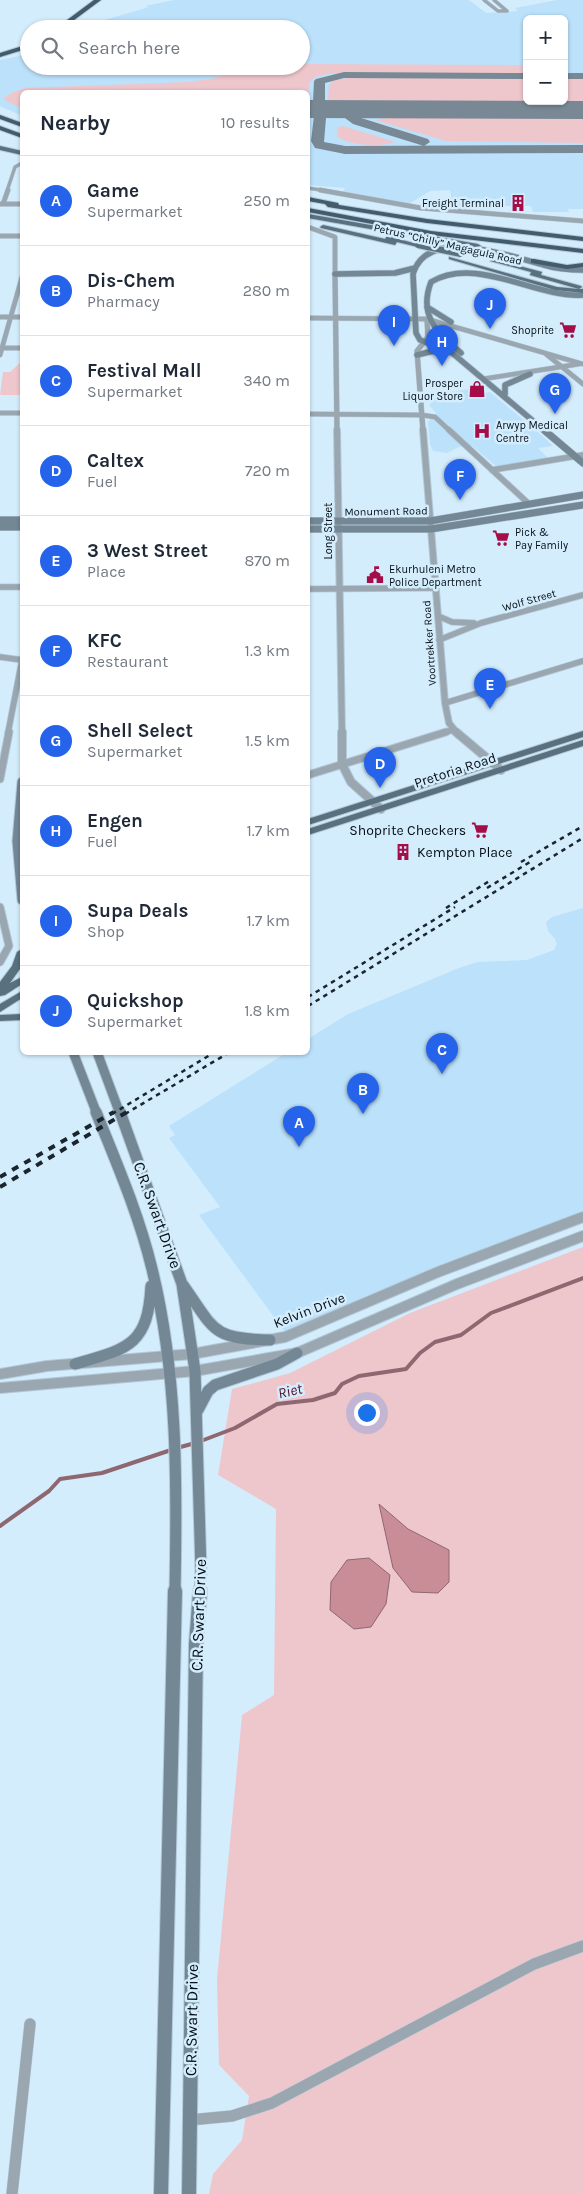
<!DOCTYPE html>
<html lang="en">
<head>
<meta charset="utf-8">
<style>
  :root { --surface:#fff; --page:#f2f2f3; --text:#1f2937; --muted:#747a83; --line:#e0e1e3; --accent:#2563eb }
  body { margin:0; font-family:Karla,sans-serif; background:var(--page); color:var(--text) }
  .controls { position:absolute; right:15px; top:15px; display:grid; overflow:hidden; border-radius:8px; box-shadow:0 1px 4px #0004 }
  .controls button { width:45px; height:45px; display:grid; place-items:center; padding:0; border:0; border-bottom:1px solid var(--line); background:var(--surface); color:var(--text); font:25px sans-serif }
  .you { position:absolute; left:366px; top:1412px; width:18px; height:18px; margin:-12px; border:4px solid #fff; border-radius:50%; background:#1a73e8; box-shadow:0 0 0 8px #1a73e833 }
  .badge { display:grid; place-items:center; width:32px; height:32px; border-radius:50%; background:var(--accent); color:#fff; font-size:16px; font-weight:700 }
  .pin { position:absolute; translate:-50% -41px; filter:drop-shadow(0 1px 2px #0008) }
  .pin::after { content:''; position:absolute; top:26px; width:18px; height:15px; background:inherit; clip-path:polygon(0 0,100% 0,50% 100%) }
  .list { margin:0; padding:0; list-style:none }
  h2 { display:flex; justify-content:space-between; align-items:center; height:65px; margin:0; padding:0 20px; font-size:21px }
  h2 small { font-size:16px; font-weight:400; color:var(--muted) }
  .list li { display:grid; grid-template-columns:32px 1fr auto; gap:15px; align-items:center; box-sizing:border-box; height:90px; padding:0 20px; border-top:1px solid var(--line) }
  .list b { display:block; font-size:19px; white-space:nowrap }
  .list p { margin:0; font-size:16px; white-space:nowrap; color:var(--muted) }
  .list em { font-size:16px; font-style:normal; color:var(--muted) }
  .icon { flex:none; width:28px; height:28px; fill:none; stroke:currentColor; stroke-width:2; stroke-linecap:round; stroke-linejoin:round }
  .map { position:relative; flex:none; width:583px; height:2194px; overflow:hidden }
  .search { position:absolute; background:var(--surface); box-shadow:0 1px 4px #0004; left:20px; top:20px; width:290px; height:55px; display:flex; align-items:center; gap:12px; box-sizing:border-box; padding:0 18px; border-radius:28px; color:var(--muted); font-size:19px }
  .panel { position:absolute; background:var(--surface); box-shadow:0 1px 4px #0004; left:20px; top:90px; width:290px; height:965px; border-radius:8px }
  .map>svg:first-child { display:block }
  .built { fill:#bbe1fb; fill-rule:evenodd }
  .green { fill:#eec7cd }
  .water { fill:#c98d98; stroke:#8e6771 }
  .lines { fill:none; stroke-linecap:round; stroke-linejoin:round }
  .stream-far1 { stroke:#8e6771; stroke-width:1 }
  .stream { stroke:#8e6771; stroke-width:4 }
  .taxiway { fill:#788995; fill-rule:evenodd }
  .runway { fill:#788995; fill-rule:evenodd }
  .minor-far4-casing { stroke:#b3c9d8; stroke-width:4 }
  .minor-far3-casing { stroke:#b3c9d8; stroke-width:5.5 }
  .minor-far2-casing { stroke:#b3c9d8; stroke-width:7 }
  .minor-far1-casing { stroke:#b3c9d8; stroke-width:9 }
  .minor-casing { stroke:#b3c9d8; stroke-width:12 }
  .tertiary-far3-casing { stroke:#b3c9d8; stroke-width:6 }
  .tertiary-far2-casing { stroke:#b3c9d8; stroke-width:8 }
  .tertiary-far1-casing { stroke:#b3c9d8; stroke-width:10 }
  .tertiary-casing { stroke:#b3c9d8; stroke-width:12 }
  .secondary-far4-casing { stroke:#b3c9d8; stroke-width:7 }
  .secondary-far3-casing { stroke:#b3c9d8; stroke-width:8 }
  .secondary-far2-casing { stroke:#b3c9d8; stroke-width:11 }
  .secondary-far1-casing { stroke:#b3c9d8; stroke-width:13 }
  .secondary-casing { stroke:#b3c9d8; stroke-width:16 }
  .primary-casing { stroke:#b3c9d8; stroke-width:2 }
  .motorway-casing { stroke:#b3c9d8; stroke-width:2 }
  .minor-far4 { stroke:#9aa7b0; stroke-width:3 }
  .minor-far3 { stroke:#9aa7b0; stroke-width:4.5 }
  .minor-far2 { stroke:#9aa7b0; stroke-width:5.5 }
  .minor-far1 { stroke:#9aa7b0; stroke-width:7 }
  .minor { stroke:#9aa7b0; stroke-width:11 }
  .tertiary-far3 { stroke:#9aa7b0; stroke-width:5 }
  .tertiary-far2 { stroke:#9aa7b0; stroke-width:6 }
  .tertiary-far1 { stroke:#9aa7b0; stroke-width:8 }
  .tertiary { stroke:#9aa7b0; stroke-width:10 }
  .secondary-far4 { stroke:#748794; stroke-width:5.5 }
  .secondary-far3 { stroke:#748794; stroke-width:7 }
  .secondary-far2 { stroke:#748794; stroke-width:9 }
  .secondary-far1 { stroke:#748794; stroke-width:11 }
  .secondary { stroke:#748794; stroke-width:14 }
  .primary { fill:#59707f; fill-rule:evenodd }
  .motorway { fill:#425c6e; fill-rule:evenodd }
  .rail-far1 { stroke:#1b252d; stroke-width:2.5; stroke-dasharray:4.5 4.5; stroke-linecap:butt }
  .rail { stroke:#1b252d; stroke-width:4; stroke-dasharray:7 7; stroke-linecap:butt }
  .primary-bridge-casing { stroke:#b3c9d8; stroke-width:8; stroke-linecap:butt }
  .primary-bridge { stroke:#59707f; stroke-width:6 }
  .labels { text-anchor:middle; stroke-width:5; stroke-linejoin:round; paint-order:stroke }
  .far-poi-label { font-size:11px; fill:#050e15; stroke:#d4edfd; text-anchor:end }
  .far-street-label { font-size:11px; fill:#050e15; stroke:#d4edfd }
  .street-label { font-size:14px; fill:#050e15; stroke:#d4edfd }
  .poi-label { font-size:14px; fill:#050e15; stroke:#d4edfd; text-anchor:end }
  .water-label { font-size:15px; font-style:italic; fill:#530a22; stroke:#d4edfd }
  .near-street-label { font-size:16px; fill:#050e15; stroke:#d4edfd }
</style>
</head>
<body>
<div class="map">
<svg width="583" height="2194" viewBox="0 0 583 2194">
  <rect width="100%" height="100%" fill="#d4edfd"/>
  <path class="built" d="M 174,0 L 469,0 L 486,13 L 518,11 L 515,8 L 557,0 L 583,0 L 583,209 L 568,209 L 569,212 L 533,212 L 531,206 L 453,206 L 450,190 L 430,191 L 407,205 L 343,192 L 345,188 L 308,185 L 308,92 L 22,92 L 22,116 L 0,106 L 0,60 L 29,54 L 29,66 L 301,66 L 301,29 L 74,29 L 149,7 L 145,6 ZM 527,19 L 564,19 L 564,101 L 527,101 Z
    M 470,389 L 478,394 L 490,392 L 546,439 L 553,446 L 538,448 L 548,458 L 496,466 L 472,446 L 459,447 L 447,453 L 433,451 L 430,444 L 428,422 L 436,413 L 429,405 L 434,400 L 435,394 Z
    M 583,908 L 583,1213 L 373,1293 L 285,1332 L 199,1215 L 220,1207 L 169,1138 L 175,1135 L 169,1126 L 286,1053 L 308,1052 L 308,1039 L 348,1014 L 459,968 L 478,962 L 527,960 L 554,950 L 557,944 L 555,939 L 548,931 L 546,922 L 552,917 Z"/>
  <path class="green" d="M 301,64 L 527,65 L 527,73 L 328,74 L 315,77 L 309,83 L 308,102 L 308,92 L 22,92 L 22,109 L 3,99 L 11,93 L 25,88 L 187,82 L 211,79 L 251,66 L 301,66 Z
    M 348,78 L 527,78 L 527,101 L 564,101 L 564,78 L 583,78 L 583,104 L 333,104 L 328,99 L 329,85 L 334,80 Z
    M 391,117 L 583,117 L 583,143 L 446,141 L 375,120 Z
    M 343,126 L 395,142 C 383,147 347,146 337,136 L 338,127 Z
    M 22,361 L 22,395 L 0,395 L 3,372 L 10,372 Z
    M 583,1247 L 583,2194 L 209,2194 L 213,2174 L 242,2140 L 249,2096 L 219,2065 L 217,1979 L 242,1715 L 274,1695 L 276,1509 L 218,1475 L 232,1389 L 290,1373 L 410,1313 Z"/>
  <path class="water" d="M 379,1504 L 408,1529 L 449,1550 L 449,1582 L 438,1593 L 412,1592 L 393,1568 Z
    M 369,1558 L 390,1575 L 386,1604 L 371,1627 L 354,1629 L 330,1610 L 331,1582 L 347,1560 Z"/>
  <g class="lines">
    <path class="stream-far1" d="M 151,23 L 153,29"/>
    <path class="stream" d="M 201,1441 L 235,1428 L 277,1404 L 313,1400 L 335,1393 L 342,1384 L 359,1376 L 406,1369 L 420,1353 L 435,1342 L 461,1335 L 491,1313 L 583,1278
      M 177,1448 L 195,1443
      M 0,1526 L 49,1491 L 60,1479 L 102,1473 L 171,1450"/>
    <path class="taxiway" d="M 344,72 L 527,73 L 527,79 L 344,78 L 325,83 L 325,101 C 334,106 346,103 354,110 L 377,108 L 377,112 L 358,117 L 428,139 L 430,142 L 424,146 L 353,124 L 345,118 L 349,113 L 326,118 L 324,142 L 345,146 L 583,145 L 583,153 L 345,154 L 315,148 L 311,141 L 314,116 L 329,111 L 313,102 L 314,81 L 316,79 Z
      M 564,73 L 583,73 L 583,79 L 564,79 Z"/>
    <path class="runway" d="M 308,100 L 583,101 L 583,119 L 308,118 Z"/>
    <g class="minor-far4-casing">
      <path id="minor-far4" d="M 484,0 L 498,11 L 507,11
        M 494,0 L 507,11
        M 308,188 L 327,191
        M 7,191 L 15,167 L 22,163"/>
    </g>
    <g class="minor-far3-casing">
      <path id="minor-far3" d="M 320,190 L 421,208 L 583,221
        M 0,204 L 22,204
        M 3,204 L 8,190
        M 308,227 L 335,237 L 335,274
        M 0,236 L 22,236
        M 0,317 L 22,317
        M 308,318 L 427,319 L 583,364
        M 2,348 L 22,348
        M 546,354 L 583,384
        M 0,355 L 22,277
        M 483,379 L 579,364
        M 0,413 L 22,413
        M 308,414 L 422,415 L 435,417 L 450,431"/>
    </g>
    <g class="minor-far2-casing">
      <path id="minor-far2" d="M 449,430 L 529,504
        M 492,470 L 583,455
        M 0,587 L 22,587
        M 308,589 L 436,588
        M 438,616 L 452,622 L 474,623
        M 439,640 L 481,623 L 583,595
        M 0,657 L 22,660
        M 445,703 L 583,661
        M 8,733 L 22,660
        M 442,733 L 453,730"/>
    </g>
    <g class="minor-far1-casing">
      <path id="minor-far1" d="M 308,775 L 446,732
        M 0,779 L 9,732
        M 0,907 L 9,946 L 0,962"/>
    </g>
    <g class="minor-casing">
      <path id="minor" d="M 190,2120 L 232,2116 L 272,2103 L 534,1964 L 583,1946
        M 12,2194 L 30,2024"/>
    </g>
    <g class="tertiary-far3-casing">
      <path id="tertiary-far3" d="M 335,274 L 337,431
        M 423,431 L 417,351 L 428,337 L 427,319"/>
    </g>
    <g class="tertiary-far2-casing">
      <path id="tertiary-far2" d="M 337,430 L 342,733
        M 423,430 L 445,703 L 449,723 L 457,733"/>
    </g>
    <g class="tertiary-far1-casing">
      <path id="tertiary-far1" d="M 342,732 L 342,764 L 351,782 L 381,809
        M 456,732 L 501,770"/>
    </g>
    <g class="tertiary-casing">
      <path id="tertiary" d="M 0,1374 L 47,1366 L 192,1354 L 285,1337 L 438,1272 L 583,1217
        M 0,1388 L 195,1371 L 297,1353 L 457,1284 L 583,1236"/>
    </g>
    <g class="secondary-far4-casing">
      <path id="secondary-far4" d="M 335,274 L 395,273 L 415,268
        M 427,307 L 451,322
        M 461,353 C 437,332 418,316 431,282 C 477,255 534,298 583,295
        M 417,355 L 437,350
        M 505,394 L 505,385 L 530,374
        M 545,431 L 451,352 L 420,340 L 416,333 L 413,274 C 427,225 513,257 544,265 C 557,269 570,270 583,270"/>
    </g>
    <g class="secondary-far3-casing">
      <path id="secondary-far3" d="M 544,430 L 583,463
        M 0,520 L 22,520
        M 308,521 L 430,521 L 583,495
        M 0,527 L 22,527
        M 308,529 L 431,529 L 583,505"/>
    </g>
    <g class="secondary-far2-casing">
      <path id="secondary-far2" d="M 22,782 L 17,841 L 22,900
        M 73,1052 L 97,1114
        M 97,1052 L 120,1114"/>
    </g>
    <g class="secondary-far1-casing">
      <path id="secondary-far1" d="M 96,1112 C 117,1164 139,1215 152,1269 C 178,1374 177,1485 175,1592
        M 120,1112 L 182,1284 L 195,1371 L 201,1571 L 200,1592
        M 183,1285 C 215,1330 211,1339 270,1340
        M 75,1364 C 127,1349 148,1346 151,1286
        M 198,1410 L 208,1391 L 215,1385 L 277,1364 L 297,1353"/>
    </g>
    <g class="secondary-casing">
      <path id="secondary" d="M 161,2194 L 175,1591
        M 189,2194 L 196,1644 L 200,1591"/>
    </g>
    <g class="primary-casing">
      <path id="primary" d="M 0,146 L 22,151 L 22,155 L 0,150 Z
        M 308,214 L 478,244 L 481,246 L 478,248 L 308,218 Z
        M 323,225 L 385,239 L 387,236 L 421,245 L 418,247 L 397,242 L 395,245 L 321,228 L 320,227 Z
        M 449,257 L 557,287 L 579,289 L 530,275 L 531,272 L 490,261 L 493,259 L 542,272 L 541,275 L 581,286 L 582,287 L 579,289 L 583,289 L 583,293 L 555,290 L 449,259 Z
        M 583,731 L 583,737 L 308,825 L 308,819 Z
        M 583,740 L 583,746 L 308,835 L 308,829 Z
        M 22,949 L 22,966 L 10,983 L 22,977 L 22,984 L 5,995 L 0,996 L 0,982 L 12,966 L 17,952 Z
        M 22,991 L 22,998 L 0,1012 L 0,1004 Z
        M 22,1014 L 22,1020 L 0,1021 L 0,1015 Z"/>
    </g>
    <g class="motorway-casing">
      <path id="motorway" d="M 94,0 L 101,0 L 62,29 L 55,29 Z
        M 29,44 L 29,48 L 0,57 L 0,53 Z
        M 0,115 L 22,123 L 22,127 L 0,119 Z
        M 0,126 L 22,134 L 22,138 L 0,130 Z
        M 308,197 L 338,203 L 339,205 L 427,219 L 583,237 L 583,241 L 427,223 L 328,207 L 325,204 L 308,201 Z
        M 308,208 L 431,231 L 583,249 L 583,253 L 431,235 L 308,212 Z
        M 534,259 L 567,265 L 583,263 L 583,267 L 567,269 L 531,263 L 531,259 Z"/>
    </g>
    <use href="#minor-far4" class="minor-far4"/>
    <use href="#minor-far3" class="minor-far3"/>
    <use href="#minor-far2" class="minor-far2"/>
    <use href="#minor-far1" class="minor-far1"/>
    <use href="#minor" class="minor"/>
    <use href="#tertiary-far3" class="tertiary-far3"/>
    <use href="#tertiary-far2" class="tertiary-far2"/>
    <use href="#tertiary-far1" class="tertiary-far1"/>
    <use href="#tertiary" class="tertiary"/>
    <use href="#secondary-far4" class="secondary-far4"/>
    <use href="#secondary-far3" class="secondary-far3"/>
    <use href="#secondary-far2" class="secondary-far2"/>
    <use href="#secondary-far1" class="secondary-far1"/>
    <use href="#secondary" class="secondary"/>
    <use href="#primary" class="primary"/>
    <use href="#motorway" class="motorway"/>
    <path class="rail-far1" d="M 521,862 L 583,826
      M 487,888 L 530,862
      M 446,908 L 491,880
      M 308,997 L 455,907
      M 308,1006 L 583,838
      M 112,1114 L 215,1052
      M 125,1114 L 230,1052"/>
    <path class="rail" d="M 0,1177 L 114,1112
      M 0,1187 L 127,1112"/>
    <g class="primary-bridge-casing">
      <path id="primary-bridge" d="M 418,245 L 461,254"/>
    </g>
    <use href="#primary-bridge" class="primary-bridge"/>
  </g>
  <defs>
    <g id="building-bare" transform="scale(1.35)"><path d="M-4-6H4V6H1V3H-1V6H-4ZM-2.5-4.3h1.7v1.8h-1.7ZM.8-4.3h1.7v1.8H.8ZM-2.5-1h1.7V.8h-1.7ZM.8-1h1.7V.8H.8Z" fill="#a40d47" stroke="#d4edfd" stroke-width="2.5" paint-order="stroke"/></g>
    <g id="supermarket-bare" transform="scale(1.35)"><path d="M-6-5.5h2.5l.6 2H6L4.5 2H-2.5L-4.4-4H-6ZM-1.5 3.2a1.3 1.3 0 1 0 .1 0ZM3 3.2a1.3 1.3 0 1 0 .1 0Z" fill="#a40d47" stroke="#d4edfd" stroke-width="2.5" paint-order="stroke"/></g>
    <g id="shop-bare" transform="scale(1.35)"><path d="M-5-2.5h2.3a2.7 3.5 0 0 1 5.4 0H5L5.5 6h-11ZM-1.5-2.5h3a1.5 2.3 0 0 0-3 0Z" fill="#a40d47" stroke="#d4edfd" stroke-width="2.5" paint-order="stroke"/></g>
    <g id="hospital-bare" transform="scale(1.35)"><path d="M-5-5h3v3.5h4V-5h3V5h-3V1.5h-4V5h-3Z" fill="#a40d47" stroke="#d4edfd" stroke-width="2.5" paint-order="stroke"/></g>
    <g id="civic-bare" transform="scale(1.35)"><path d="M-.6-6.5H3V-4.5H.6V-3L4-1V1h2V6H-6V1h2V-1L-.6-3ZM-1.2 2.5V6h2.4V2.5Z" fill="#a40d47" stroke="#d4edfd" stroke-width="2.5" paint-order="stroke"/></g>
  </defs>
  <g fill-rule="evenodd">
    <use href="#building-bare" x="518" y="203"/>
    <use href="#supermarket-bare" x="568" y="330"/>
    <use href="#shop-bare" x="477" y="389"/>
    <use href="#hospital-bare" x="482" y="431"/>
    <use href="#supermarket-bare" x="501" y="538"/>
    <use href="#civic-bare" x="375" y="575"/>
    <use href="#supermarket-bare" x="480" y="830"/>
    <use href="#building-bare" x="403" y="852"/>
  </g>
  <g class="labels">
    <g class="far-poi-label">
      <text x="504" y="207">Freight Terminal</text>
      <text x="554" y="334">Shoprite</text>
      <text x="463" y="387">Prosper<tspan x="463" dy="13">Liquor Store</tspan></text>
      <text x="496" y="429" text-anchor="start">Arwyp Medical<tspan x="496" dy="13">Centre</tspan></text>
      <text x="515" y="536" text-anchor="start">Pick &amp;<tspan x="515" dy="13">Pay Family</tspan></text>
      <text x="389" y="573" text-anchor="start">Ekurhuleni Metro<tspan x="389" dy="13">Police Department</tspan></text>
    </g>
    <g class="far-street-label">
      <text transform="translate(448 244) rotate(13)" y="4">Petrus “Chilly” Magagula Road</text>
      <text transform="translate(386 511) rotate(-1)" y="4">Monument Road</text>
      <text transform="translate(328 531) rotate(-90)" y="4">Long Street</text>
      <text transform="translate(529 600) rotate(-16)" y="4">Wolf Street</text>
      <text transform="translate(429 643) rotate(-94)" y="4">Voortrekker Road</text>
    </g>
    <g class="street-label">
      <text transform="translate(455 770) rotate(-18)" y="5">Pretoria Road</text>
      <text transform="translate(309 1310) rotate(-21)" y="5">Kelvin Drive</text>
    </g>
    <g class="poi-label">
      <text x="466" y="835">Shoprite Checkers</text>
      <text x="417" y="857" text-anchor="start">Kempton Place</text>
    </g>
    <g class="water-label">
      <text transform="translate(290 1391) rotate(-13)" y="5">Riet</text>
    </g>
    <g class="near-street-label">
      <text transform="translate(158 1215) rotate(70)" y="6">C.R. Swart Drive</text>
      <text transform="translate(198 1615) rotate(-88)" y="6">C.R. Swart Drive</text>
      <text transform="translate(191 2020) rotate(-89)" y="6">C.R. Swart Drive</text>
    </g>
  </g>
</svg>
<div class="controls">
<button>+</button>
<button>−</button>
</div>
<div class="you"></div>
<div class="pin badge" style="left:299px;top:1147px">A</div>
<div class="pin badge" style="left:363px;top:1114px">B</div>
<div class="pin badge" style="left:442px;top:1074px">C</div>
<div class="pin badge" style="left:380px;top:788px">D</div>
<div class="pin badge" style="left:490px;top:709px">E</div>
<div class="pin badge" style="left:460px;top:500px">F</div>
<div class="pin badge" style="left:555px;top:414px">G</div>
<div class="pin badge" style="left:442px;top:366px">H</div>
<div class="pin badge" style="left:394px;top:346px">I</div>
<div class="pin badge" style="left:490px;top:329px">J</div>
<div class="search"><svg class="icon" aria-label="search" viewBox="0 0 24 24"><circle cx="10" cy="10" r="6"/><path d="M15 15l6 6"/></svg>Search here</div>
<section class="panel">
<h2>Nearby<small>10 results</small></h2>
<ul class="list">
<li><span class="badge">A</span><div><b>Game</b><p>Supermarket</p></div><em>250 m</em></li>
<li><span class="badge">B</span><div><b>Dis-Chem</b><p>Pharmacy</p></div><em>280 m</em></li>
<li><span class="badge">C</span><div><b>Festival Mall</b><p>Supermarket</p></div><em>340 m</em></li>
<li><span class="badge">D</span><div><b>Caltex</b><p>Fuel</p></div><em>720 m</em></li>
<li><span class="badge">E</span><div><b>3 West Street</b><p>Place</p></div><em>870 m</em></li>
<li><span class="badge">F</span><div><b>KFC</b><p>Restaurant</p></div><em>1.3 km</em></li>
<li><span class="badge">G</span><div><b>Shell Select</b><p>Supermarket</p></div><em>1.5 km</em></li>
<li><span class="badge">H</span><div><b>Engen</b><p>Fuel</p></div><em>1.7 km</em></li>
<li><span class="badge">I</span><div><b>Supa Deals</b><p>Shop</p></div><em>1.7 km</em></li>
<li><span class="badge">J</span><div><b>Quickshop</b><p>Supermarket</p></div><em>1.8 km</em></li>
</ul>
</section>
</div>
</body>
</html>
